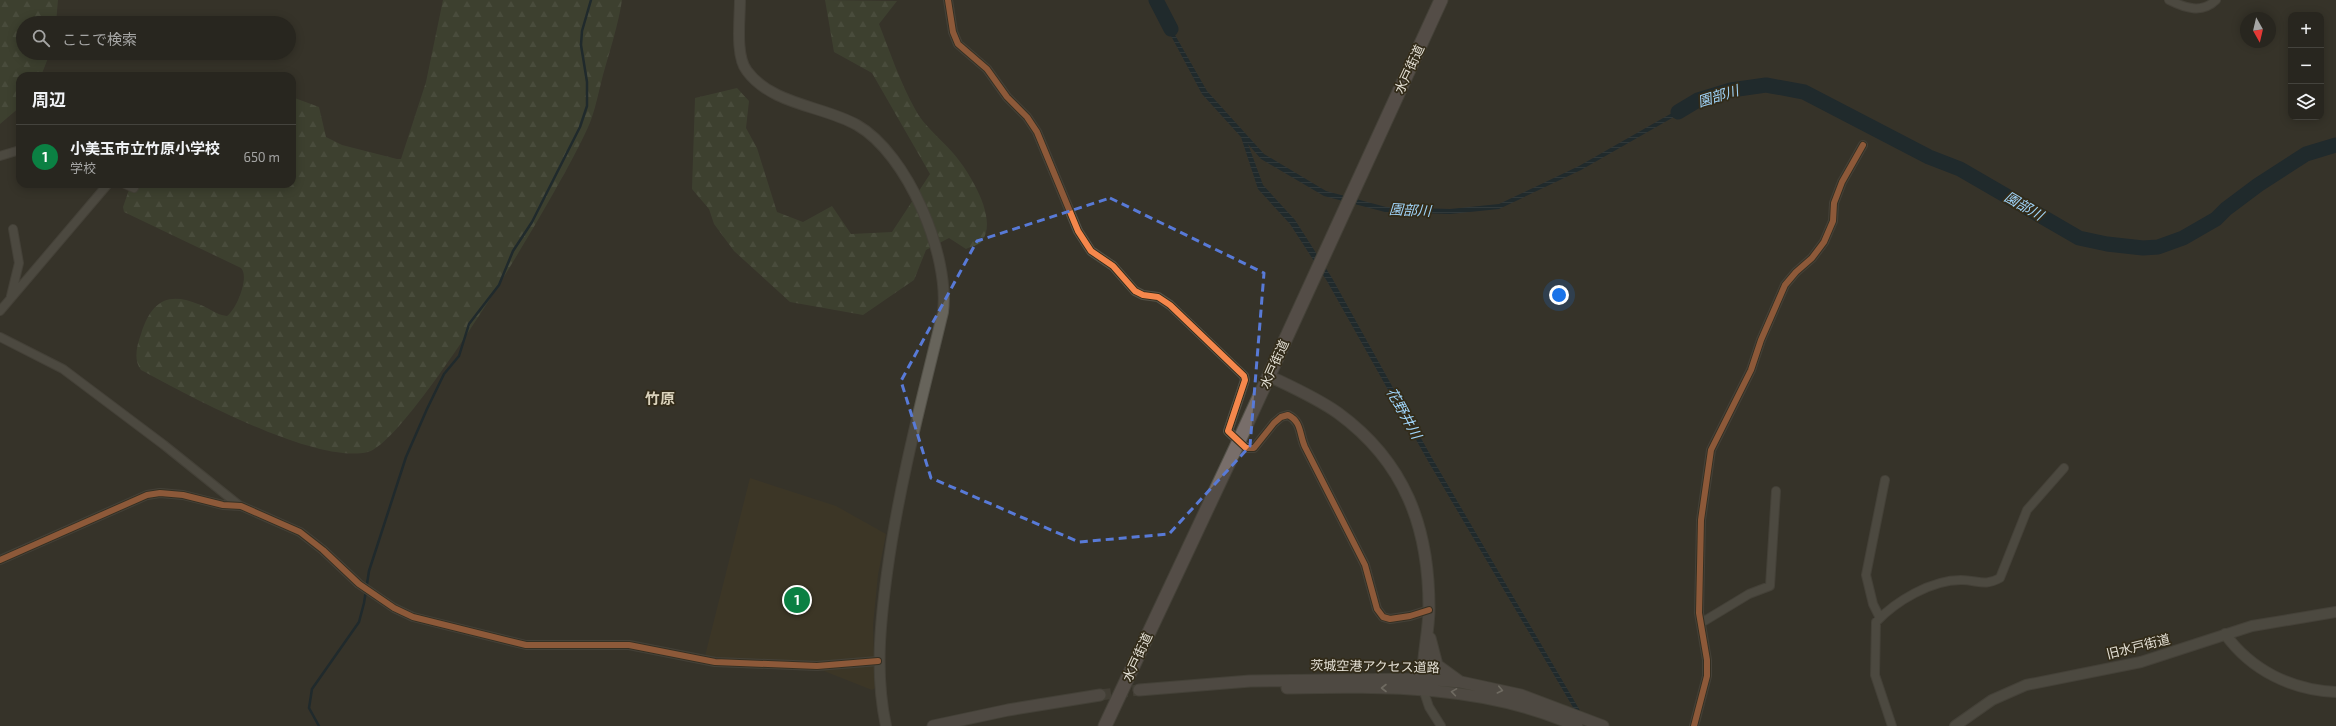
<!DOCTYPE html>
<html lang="ja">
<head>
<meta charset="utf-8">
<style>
  :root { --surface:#28261f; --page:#34322c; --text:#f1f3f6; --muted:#a5a5a4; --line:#44433d; --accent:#0b8043 }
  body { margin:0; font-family:"Exo 2","Noto Sans JP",sans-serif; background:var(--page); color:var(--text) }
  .controls { position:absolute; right:12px; top:12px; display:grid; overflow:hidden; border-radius:8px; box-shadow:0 2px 10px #0003 }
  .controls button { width:36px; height:36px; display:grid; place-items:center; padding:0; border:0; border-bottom:1px solid var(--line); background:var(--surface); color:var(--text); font:20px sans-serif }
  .compass { position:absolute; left:2240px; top:12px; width:36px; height:36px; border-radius:50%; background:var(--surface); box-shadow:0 2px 10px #0003; rotate:172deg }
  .you { position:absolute; left:1559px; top:295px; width:14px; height:14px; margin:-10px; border:3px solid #fff; border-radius:50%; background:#1a73e8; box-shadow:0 0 0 6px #1a73e833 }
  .badge { display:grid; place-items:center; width:26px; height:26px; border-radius:50%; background:var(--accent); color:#fff; font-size:13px; font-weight:700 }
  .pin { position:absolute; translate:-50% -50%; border:2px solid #fff; box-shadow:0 1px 4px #0006 }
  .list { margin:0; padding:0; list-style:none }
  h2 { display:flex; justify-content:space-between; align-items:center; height:52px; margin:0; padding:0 16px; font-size:17px }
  h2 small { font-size:13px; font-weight:400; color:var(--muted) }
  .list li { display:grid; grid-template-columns:26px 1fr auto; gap:12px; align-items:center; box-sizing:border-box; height:64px; padding:0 16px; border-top:1px solid var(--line) }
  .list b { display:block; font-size:15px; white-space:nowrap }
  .list p { margin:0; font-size:13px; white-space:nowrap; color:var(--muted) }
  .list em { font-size:13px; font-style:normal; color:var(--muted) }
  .icon { flex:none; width:22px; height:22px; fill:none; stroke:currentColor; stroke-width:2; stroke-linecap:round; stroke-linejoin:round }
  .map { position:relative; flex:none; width:2336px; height:726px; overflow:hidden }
  .search { position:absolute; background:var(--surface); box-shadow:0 2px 10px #0003; left:16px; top:16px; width:280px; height:44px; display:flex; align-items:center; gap:10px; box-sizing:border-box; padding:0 14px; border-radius:22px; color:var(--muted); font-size:15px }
  .panel { position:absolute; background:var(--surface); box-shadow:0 2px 10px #0003; left:16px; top:72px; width:280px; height:116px; border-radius:12px }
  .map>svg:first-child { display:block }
  .built { fill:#433b23 }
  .forest { fill:url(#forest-firs) }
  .water { fill:url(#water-rules) }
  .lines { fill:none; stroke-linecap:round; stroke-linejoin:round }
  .stream { stroke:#051f2f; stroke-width:2.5 }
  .river { stroke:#051f2f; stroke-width:15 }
  .secondary-tunnel { stroke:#504d43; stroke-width:11; stroke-dasharray:11 5.5; stroke-linecap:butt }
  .minor-casing { stroke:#545249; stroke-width:10 }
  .tertiary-casing { stroke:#545249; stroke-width:12 }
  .secondary-casing { stroke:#545249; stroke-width:13 }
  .trunk-casing { stroke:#545249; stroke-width:15 }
  .minor { stroke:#67645b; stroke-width:8 }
  .tertiary { stroke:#67645b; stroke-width:10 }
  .secondary { stroke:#6b655f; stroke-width:11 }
  .trunk { stroke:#786e6a; stroke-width:13 }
  .cycleway-casing { stroke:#322b19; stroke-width:8 }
  .cycleway { stroke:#f5874c; stroke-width:6 }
  .oneway { stroke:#b3aea5 }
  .marked { fill:none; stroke:#587ad7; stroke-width:3; stroke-dasharray:8 5; stroke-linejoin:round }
  .labels { text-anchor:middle; stroke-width:3.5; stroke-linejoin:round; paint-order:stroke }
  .street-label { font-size:13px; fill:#e3dfd4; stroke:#322b19 }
  .water-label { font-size:14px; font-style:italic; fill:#a0d4f9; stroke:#322b19 }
  .quarter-label { font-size:15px; font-weight:bold; fill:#dad2bb; stroke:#322b19 }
</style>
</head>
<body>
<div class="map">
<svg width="2336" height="726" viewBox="0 0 2336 726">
  <defs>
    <pattern id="forest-firs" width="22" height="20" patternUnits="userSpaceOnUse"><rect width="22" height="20" fill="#465137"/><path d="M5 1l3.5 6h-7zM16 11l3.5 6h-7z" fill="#616a53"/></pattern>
    <pattern id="water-rules" width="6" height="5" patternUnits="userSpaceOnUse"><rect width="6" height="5" fill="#051f2f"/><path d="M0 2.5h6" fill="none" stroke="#293f4c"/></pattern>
  </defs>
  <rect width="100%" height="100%" fill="#363329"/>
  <path class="built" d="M 750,478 L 836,506 L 886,534 L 878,575 L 873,625 L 875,688 L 872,690 L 824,671 L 705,656 Z"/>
  <path class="forest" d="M 0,0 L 58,0 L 56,23 L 23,23 L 23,53 L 50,53 L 41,76 L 20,76 L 20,107 L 0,124 Z
    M 443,0 L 622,0 C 618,26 610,50 603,75 C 599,90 596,106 591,120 C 572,171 411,441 368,452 C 316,465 189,396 141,370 C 133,360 137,345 141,334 C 151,303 166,291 198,304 C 208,307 216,315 227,316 C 236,310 250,277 241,268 L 124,212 L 123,207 L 131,184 L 292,184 L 292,97 L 319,107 L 326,137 L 342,145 L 397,159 L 401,159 L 426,82 Z
    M 825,0 L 897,1 L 879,24 C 890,52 900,82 915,109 C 923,125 941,139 953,153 C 968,170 999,218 982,241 C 979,245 970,247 966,249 L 949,238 L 926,250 L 914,280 L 863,315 L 790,302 L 734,251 L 714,224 L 709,209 L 692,189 L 695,98 L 737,88 L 749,101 L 746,128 L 757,148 L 777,212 L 803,222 L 832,206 L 851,234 L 892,232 L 930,174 L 872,73 L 834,52 Z
    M 192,73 L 217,75 L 220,76 L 181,76 Z"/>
  <path class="water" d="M 1152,0 L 1155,0 L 1207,91 L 1264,154 L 1326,191 L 1386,207 L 1450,209 L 1499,204 L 1579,166 L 1693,101 L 1700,102 L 1581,170 L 1499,209 L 1450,214 L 1385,212 L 1324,196 L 1261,159 L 1248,144 L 1263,185 L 1295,220 L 1332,278 L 1432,458 L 1589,726 L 1584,726 L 1428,461 L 1327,281 L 1290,224 L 1258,189 L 1241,137 L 1202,94 Z"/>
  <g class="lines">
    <path class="stream" d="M 319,726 L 309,708 L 312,689 L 359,622 L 364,603 L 369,571 L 406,457 L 427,409 L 444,374 L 459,356 L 469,324 L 499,285 L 513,251 L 532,222 L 580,127 L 587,106 L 587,82 L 581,45 L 582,31 L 591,0"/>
    <path class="river" d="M 1156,0 L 1171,29
      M 1678,112 L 1698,100 L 1731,90 L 1766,85 L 1804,92 L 1929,157 L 1960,169 L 2079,238 L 2107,244 L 2143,248 L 2158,247 L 2183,238 L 2216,219 L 2226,209 L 2258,185 L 2306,154 L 2336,145"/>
    <path class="secondary-tunnel" d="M 1100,695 L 1139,690"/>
    <g class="minor-casing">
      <path id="minor" d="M 948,0 L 953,32 L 958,44 L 987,69 L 1007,97 L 1027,117 L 1037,132 L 1078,231 L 1091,251 L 1113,266 L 1135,291 L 1143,295 L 1158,297 L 1170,305 L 1244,376 L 1245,380 L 1228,431 L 1246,448 L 1254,448 L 1274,423 L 1281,417 L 1288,415 C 1302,422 1299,434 1305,447 L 1365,565 L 1377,609 L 1383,617 L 1390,619 L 1410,616 L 1429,610
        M 2169,0 C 2185,8 2202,14 2216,0
        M 0,156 L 20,150
        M 125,184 L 134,188
        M 11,296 L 19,263 L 13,229
        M 0,311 L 108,184
        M 0,337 L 63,369 L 164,445 L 240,506
        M 0,560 L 147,495 L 160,493 L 183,495 L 223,505 L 241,506 L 300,532 L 323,550 L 359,584 L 394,608 L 413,617 L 526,645 L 629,645 L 715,662 L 817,666 L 878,661
        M 1880,618 L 1873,604 L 1866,575 L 1885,480
        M 1701,623 L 1749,594 L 1770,586 L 1776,491
        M 1423,689 L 1429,707 L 1441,726
        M 1694,726 L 1707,676 L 1707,660 L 1699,613 L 1701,520 L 1711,450 L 1751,370 L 1761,340 L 1785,285 L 1796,272 L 1812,258 L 1824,242 L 1833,221 L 1834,203 L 1842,182 L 1863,145
        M 1892,726 L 1875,675 L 1876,622 C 1896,601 1931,580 1961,580 C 1978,580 1984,587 2000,578 L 2027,510 L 2064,468"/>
    </g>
    <g class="tertiary-casing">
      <path id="tertiary" d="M 740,0 C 740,19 735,56 747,71 C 772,105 824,106 857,125 C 908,154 950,256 943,312 C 922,399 899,484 887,573 C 880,625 875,674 886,726
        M 2225,634 C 2251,670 2291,690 2336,692
        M 1955,726 L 1992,700 L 2026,685 L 2141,662 L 2252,626 L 2336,612"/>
    </g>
    <g class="secondary-casing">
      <path id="secondary" d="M 1269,376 C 1292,387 1317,398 1338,413 C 1405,462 1429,527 1429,608 C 1429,634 1421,660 1423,686
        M 1430,638 L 1437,665 L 1459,681
        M 1287,688 C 1386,686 1485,685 1577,726
        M 1139,690 L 1250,681 L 1422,679 L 1461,682 L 1521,695 L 1603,726
        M 933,726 L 1008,710 L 1100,695"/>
    </g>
    <g class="trunk-casing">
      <path id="trunk" d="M 1105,726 L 1238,443 L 1441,0"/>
    </g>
    <use href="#minor" class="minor"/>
    <use href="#tertiary" class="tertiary"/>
    <use href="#secondary" class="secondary"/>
    <use href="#trunk" class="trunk"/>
    <g class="cycleway-casing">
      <path id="cycleway" d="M 948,0 L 953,32 L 958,44 L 987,69 L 1007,97 L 1027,117 L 1037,132 L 1078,231 L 1091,251 L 1113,266 L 1135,291 L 1143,295 L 1158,297 L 1170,305 L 1244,376 L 1245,380 L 1228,431 L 1246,448 L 1254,448 L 1274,423 L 1281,417 L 1288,415 C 1302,422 1299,434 1305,447 L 1365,565 L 1377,609 L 1383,617 L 1390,619 L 1410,616 L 1429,610
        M 0,560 L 147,495 L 160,493 L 183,495 L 223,505 L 241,506 L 300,532 L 323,550 L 359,584 L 394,608 L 413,617 L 526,645 L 629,645 L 715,662 L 817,666 L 878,661
        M 1694,726 L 1707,676 L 1707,660 L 1699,613 L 1701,520 L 1711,450 L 1751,370 L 1761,340 L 1785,285 L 1796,272 L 1812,258 L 1824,242 L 1833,221 L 1834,203 L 1842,182 L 1863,145"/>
    </g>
    <use href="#cycleway" class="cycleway"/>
  </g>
  <defs><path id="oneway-chevron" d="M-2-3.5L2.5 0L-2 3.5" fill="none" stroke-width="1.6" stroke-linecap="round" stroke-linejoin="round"/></defs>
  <g class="oneway">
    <use href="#oneway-chevron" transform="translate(1384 688) rotate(180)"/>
    <use href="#oneway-chevron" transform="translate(1500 690) rotate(13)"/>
    <use href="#oneway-chevron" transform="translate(1454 692) rotate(-171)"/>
  </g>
  <path d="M0 0H2336V726H0ZM 1110,198 L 1264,273 L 1250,446 L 1169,534 L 1079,542 L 931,478 L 901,381 L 977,241 Z" fill="#363329" fill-opacity=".55" fill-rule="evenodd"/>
  <path class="marked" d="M 1110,198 L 1264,273 L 1250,446 L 1169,534 L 1079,542 L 931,478 L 901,381 L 977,241 Z"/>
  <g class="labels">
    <g class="street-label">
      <text transform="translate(1409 69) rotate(-65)" y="5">水戸街道</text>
      <text transform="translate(1274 364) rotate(-66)" y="5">水戸街道</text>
      <text transform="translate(2138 646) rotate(-14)" y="5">旧水戸街道</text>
      <text transform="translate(1137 657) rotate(-65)" y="5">水戸街道</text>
      <text transform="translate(1375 666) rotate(1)" y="5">茨城空港アクセス道路</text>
    </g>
    <g class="water-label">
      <text transform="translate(1718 96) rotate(-17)" y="5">園部川</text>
      <text transform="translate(2024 206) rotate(30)" y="5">園部川</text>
      <text transform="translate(1410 210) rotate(3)" y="5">園部川</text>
      <text transform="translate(1404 413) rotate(61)" y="5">花野井川</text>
    </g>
    <g class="quarter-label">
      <text x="660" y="404">竹原</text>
    </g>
  </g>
</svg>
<div class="controls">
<button>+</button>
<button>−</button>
<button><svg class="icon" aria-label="layers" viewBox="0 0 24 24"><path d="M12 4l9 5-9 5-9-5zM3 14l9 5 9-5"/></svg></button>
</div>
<svg class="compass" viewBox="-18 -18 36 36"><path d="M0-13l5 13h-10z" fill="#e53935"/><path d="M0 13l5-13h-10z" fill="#a5a5a4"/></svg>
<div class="you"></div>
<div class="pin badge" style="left:797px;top:600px">1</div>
<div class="search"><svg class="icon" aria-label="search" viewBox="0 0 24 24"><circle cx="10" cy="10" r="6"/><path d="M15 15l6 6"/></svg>ここで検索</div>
<section class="panel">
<h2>周辺<small></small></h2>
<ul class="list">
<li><span class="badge">1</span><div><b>小美玉市立竹原小学校</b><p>学校</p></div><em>650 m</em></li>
</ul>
</section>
</div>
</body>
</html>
